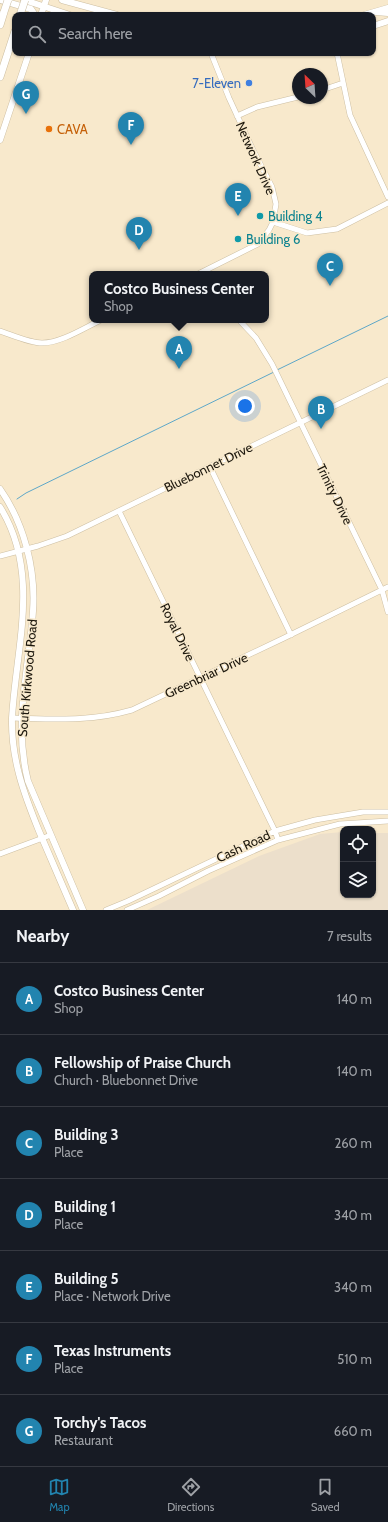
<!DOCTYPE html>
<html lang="en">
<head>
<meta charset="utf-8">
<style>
  :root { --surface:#171b24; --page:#20242c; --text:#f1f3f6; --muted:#9ea1a6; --line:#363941; --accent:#2284af }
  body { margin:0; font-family:Cabin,sans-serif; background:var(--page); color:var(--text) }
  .controls { position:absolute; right:12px; bottom:12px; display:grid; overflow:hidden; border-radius:8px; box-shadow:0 1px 3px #0004 }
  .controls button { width:36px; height:36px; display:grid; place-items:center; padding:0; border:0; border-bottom:1px solid var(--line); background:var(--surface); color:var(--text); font:20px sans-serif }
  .compass { position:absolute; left:292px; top:68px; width:36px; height:36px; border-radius:50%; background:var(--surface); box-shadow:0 1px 3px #0004; rotate:335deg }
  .you { position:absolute; left:245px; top:406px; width:14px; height:14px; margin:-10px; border:3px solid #fff; border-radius:50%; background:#1a73e8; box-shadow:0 0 0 6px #1a73e833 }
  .badge { display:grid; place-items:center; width:26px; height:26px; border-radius:50%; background:var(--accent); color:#fff; font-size:13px; font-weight:700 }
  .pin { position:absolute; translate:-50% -33px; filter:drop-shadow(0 1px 2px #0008) }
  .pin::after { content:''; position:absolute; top:21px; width:14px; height:12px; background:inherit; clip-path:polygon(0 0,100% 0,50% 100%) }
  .popup { position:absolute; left:89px; top:271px; width:180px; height:52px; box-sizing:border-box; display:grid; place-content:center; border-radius:8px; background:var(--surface); filter:drop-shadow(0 1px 3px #0005); font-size:13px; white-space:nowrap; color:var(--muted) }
  .popup b { font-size:15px; color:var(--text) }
  .popup::after { content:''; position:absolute; left:50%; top:100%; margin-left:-8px; border:8px solid transparent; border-top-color:var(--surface) }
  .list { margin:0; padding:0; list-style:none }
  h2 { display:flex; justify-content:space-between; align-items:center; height:52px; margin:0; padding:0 16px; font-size:17px }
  h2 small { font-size:13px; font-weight:400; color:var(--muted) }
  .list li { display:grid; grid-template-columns:26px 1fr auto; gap:12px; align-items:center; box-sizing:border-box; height:72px; padding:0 16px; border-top:1px solid var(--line) }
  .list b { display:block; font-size:15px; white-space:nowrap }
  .list p { margin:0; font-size:13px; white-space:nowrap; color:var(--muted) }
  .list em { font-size:13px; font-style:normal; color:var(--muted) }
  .icon { flex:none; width:22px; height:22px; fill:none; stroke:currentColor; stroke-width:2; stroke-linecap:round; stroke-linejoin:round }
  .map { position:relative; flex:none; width:388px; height:910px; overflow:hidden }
  .search { position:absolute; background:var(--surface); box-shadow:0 1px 3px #0004; left:12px; right:12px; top:12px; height:44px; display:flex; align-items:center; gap:10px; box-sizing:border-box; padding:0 14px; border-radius:8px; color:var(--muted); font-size:15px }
  .sheet { height:556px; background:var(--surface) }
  nav { display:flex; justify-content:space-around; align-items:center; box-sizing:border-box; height:56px; border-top:1px solid var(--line); background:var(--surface); font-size:11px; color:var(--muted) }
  nav a { display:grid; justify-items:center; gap:2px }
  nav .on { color:var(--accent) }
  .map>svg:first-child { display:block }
  .industrial { fill:#ecdfcb }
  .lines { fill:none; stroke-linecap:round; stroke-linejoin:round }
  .stream { stroke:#5ea7c8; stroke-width:1 }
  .minor-casing { stroke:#cdbfa3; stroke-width:6 }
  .major-casing { stroke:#cdbfa3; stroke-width:7 }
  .highway-casing { stroke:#cdbfa3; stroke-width:8 }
  .minor { stroke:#fff; stroke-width:5 }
  .major { stroke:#fff; stroke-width:6 }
  .highway { stroke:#fff; stroke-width:7 }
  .highway-bridge-casing { stroke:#cdbfa3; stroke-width:8; stroke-linecap:butt }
  .highway-bridge { stroke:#fff; stroke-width:7 }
  .shop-dot { fill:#3f7fe0; stroke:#f8e9cc; stroke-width:1.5 }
  .food-dot { fill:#e8710a; stroke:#f8e9cc; stroke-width:1.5 }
  .culture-dot { fill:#0f9aa8; stroke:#f8e9cc; stroke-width:1.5 }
  .labels { text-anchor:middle; stroke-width:3; stroke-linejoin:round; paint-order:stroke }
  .shop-label { font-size:13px; fill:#366cbe; stroke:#f8e9cc; text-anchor:end }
  .food-label { font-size:13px; fill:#c56008; stroke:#f8e9cc; text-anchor:start }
  .street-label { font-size:13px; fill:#1c170d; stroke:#f8e9cc }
  .culture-label { font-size:13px; fill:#0d838f; stroke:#f8e9cc; text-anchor:start }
</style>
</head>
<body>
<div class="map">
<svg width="388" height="910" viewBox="0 0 388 910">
  <rect width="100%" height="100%" fill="#f8e9cc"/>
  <path class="industrial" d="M 343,832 L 343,895 L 373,895 L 373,833 L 388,833 L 388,910 L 147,910 L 259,856 L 320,834 Z"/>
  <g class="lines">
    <path class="stream" d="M 277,370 L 388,316
      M 17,499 L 26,493 L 274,372"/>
    <g class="minor-casing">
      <path id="minor" d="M 337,53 L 350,115 L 388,197
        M 322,90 L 343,83
        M 237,116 L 257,107 L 298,97
        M 273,222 L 307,233 L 337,229 L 388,203
        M 198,274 L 258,244 L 269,230 L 273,222 L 276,204 L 272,187 L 253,150 L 229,98 L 211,53
        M 239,320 L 256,338 L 272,364 L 382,590 L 388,612
        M 0,331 C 12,335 30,343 42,343 C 61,343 84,328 101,320
        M 210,467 L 291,635
        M 119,511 L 275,831 L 278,840
        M 0,556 L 38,546 L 67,536 L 388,380
        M 12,718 C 55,719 90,722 132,710 L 284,638 L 388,587
        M 0,854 L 51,835
        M 106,910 L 128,901 L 275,831 L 315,820 L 363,812 L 388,812
        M 127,910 L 159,896 L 208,871 L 278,840 L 340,824 L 388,821"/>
    </g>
    <g class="major-casing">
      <path id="major" d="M 0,0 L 31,9 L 35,15
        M 24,0 L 70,15
        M 62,0 L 117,15
        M 376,12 L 388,13
        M 41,15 L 46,0
        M 364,15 L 388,8
        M 373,26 L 388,21
        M 0,140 L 29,53
        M 0,489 C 24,523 36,570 33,611 C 29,670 13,722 28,781 L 83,910
        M 0,507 C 41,573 16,647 12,718 C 11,759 24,794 39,831 C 50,857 62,884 73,910"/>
    </g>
    <g class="highway-casing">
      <path id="highway" d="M 0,25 L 4,12
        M 0,77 L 15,31"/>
    </g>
    <use href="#minor" class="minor"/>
    <use href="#major" class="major"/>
    <use href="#highway" class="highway"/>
    <g class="highway-bridge-casing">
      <path id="highway-bridge" d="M 4,12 L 8,0
        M 20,15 L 25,0"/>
    </g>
    <use href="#highway-bridge" class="highway-bridge"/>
  </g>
  <circle class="shop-dot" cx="249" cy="83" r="4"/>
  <circle class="food-dot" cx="49" cy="129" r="4"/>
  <g class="culture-dot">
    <circle cx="260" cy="216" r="4"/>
    <circle cx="238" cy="239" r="4"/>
  </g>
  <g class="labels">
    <g class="shop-label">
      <text x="241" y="88">7-Eleven</text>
    </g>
    <g class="food-label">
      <text x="57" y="134">CAVA</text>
    </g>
    <g class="street-label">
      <text transform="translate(256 158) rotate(66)" y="5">Network Drive</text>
      <text transform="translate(208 467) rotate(-26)" y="5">Bluebonnet Drive</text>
      <text transform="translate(335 494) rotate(64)" y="5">Trinity Drive</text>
      <text transform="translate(178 632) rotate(64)" y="5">Royal Drive</text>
      <text transform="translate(206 675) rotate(-25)" y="5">Greenbriar Drive</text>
      <text transform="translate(27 678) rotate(-85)" y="5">South Kirkwood Road</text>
      <text transform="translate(243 846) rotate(-25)" y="5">Cash Road</text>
    </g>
    <g class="culture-label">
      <text x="268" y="221">Building 4</text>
      <text x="246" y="244">Building 6</text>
    </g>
  </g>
</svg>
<div class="controls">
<button><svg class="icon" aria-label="locate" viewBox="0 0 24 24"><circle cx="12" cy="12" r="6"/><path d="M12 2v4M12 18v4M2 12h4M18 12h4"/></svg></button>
<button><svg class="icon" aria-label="layers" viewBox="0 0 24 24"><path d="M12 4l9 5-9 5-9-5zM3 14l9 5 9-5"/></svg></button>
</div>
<svg class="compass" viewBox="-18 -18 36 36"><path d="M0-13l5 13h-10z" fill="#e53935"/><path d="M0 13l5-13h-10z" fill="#9ea1a6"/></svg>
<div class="you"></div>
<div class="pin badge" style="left:179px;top:369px">A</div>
<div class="popup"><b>Costco Business Center</b>Shop</div>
<div class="pin badge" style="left:321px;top:429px">B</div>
<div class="pin badge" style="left:330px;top:286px">C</div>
<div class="pin badge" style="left:139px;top:250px">D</div>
<div class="pin badge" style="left:238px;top:216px">E</div>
<div class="pin badge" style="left:131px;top:145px">F</div>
<div class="pin badge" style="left:26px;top:114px">G</div>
<div class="search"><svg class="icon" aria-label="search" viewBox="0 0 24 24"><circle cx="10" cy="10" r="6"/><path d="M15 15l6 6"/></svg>Search here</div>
</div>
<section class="sheet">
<h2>Nearby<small>7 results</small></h2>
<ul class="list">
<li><span class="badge">A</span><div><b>Costco Business Center</b><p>Shop</p></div><em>140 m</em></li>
<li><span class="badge">B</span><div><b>Fellowship of Praise Church</b><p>Church · Bluebonnet Drive</p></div><em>140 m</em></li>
<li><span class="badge">C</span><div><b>Building 3</b><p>Place</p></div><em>260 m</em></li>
<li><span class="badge">D</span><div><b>Building 1</b><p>Place</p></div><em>340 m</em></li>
<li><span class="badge">E</span><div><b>Building 5</b><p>Place · Network Drive</p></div><em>340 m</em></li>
<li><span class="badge">F</span><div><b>Texas Instruments</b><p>Place</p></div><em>510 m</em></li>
<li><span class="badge">G</span><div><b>Torchy's Tacos</b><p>Restaurant</p></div><em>660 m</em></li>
</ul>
</section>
<nav>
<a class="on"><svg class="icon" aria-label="map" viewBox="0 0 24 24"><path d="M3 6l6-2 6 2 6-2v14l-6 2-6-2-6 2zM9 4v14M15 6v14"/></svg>Map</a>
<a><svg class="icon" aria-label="directions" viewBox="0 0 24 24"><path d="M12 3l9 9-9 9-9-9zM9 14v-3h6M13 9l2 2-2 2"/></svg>Directions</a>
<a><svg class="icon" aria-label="saved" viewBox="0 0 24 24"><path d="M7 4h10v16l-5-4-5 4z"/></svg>Saved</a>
</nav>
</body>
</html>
